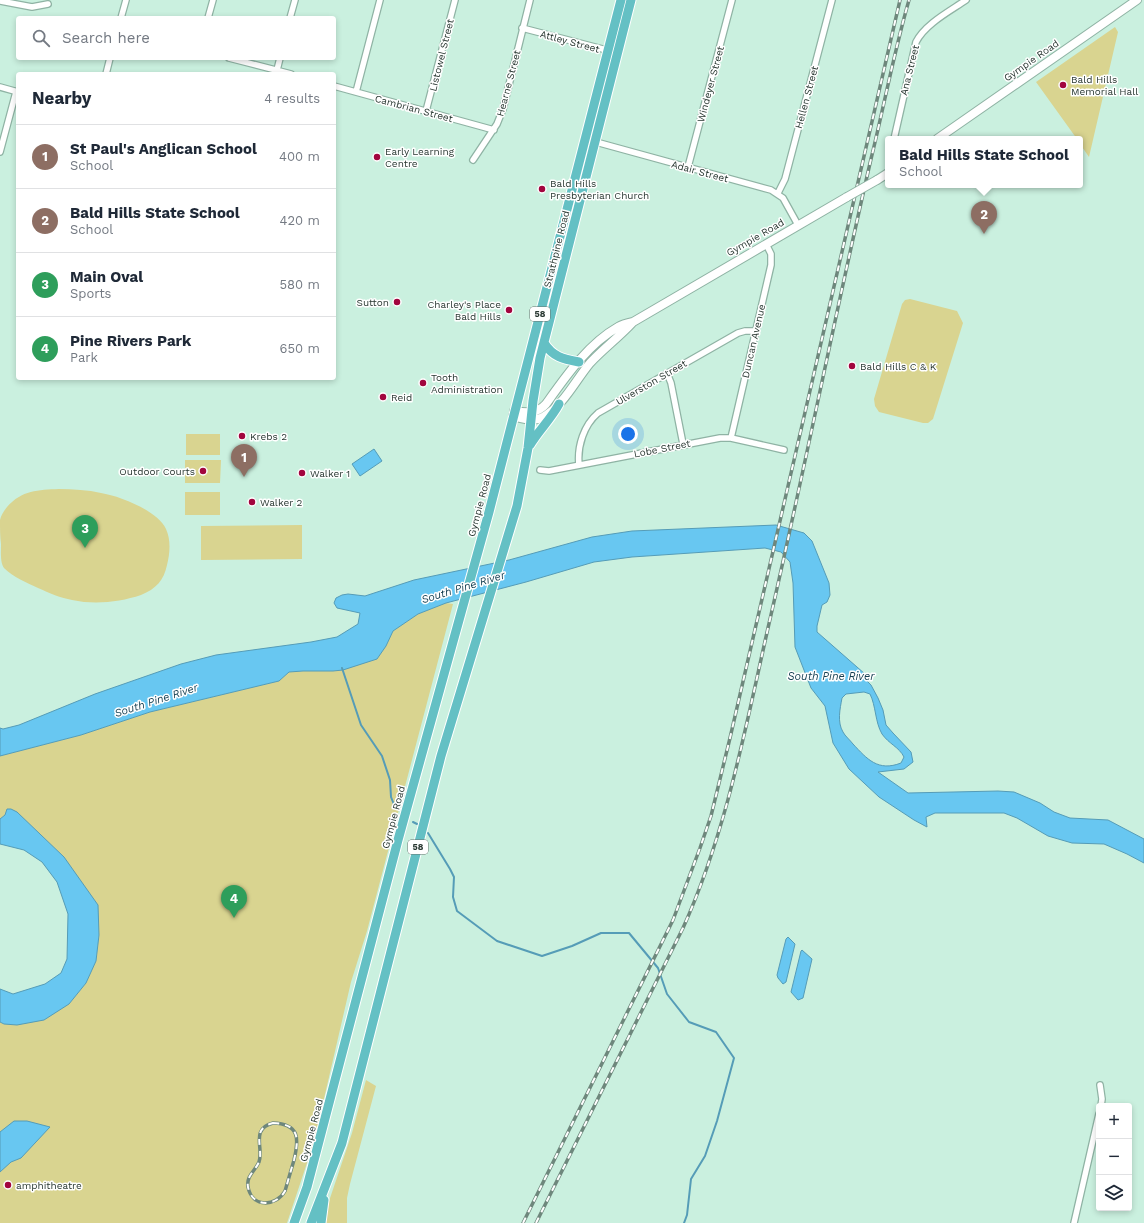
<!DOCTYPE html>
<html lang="en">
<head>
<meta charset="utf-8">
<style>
  :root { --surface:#fff; --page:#f6f6f7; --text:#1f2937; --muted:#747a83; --line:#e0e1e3; --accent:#7c3aed }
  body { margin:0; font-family:"Work Sans",sans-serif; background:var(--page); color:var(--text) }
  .controls { position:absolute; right:12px; bottom:12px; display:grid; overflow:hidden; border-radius:4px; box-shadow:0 2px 6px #0003 }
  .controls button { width:36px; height:36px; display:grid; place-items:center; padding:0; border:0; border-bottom:1px solid var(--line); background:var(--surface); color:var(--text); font:20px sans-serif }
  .you { position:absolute; left:628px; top:434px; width:14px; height:14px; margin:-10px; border:3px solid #fff; border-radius:50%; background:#1a73e8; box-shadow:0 0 0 6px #1a73e833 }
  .badge { display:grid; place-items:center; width:26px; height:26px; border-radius:50%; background:var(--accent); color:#fff; font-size:13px; font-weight:700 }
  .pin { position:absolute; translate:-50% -33px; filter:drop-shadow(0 1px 2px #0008) }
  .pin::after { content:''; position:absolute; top:21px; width:14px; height:12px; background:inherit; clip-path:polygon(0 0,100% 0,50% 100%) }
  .popup { position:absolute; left:885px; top:136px; width:198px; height:52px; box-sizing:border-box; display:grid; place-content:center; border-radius:4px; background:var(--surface); filter:drop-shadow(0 1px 3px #0005); font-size:13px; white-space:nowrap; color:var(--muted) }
  .popup b { font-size:15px; color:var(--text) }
  .popup::after { content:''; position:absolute; left:50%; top:100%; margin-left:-8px; border:8px solid transparent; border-top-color:var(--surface) }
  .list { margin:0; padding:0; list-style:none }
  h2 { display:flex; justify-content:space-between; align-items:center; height:52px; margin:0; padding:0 16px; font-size:17px }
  h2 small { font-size:13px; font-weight:400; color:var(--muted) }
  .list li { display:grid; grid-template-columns:26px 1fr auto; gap:12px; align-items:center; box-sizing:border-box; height:64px; padding:0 16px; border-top:1px solid var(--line) }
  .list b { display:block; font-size:15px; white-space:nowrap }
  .list p { margin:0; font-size:13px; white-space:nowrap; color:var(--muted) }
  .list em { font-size:13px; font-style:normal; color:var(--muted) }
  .icon { flex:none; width:22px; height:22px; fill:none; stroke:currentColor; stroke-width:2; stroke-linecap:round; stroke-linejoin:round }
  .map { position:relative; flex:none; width:1144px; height:1223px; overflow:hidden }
  .search { position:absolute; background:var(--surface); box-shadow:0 2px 6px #0003; left:16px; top:16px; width:320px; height:44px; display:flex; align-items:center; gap:10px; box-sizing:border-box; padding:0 14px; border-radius:4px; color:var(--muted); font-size:15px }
  .panel { position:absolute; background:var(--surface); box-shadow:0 2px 6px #0003; left:16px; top:72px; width:320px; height:308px; border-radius:4px }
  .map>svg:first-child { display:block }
  .green { fill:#d9d490 }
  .water { fill:#68c7f1; stroke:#559cb7; fill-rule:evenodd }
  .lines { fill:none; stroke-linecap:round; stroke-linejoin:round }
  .stream { stroke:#559cb7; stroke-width:2 }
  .minor-casing { stroke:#8fb3a4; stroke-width:8 }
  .secondary-casing { stroke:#8fb3a4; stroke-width:10 }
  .trunk-casing { stroke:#fff; stroke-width:11 }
  .minor { stroke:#fff; stroke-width:5.5 }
  .secondary { stroke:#fff; stroke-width:8 }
  .trunk { stroke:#64c0c4; stroke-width:9 }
  .rail-casing { stroke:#6e877c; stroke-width:3.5 }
  .rail { stroke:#fff; stroke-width:2; stroke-dasharray:6; stroke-linecap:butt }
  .secondary-bridge-casing { stroke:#8fb3a4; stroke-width:10; stroke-linecap:butt }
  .secondary-bridge { stroke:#fff; stroke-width:8 }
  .poi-dot { fill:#a2053e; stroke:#fff; stroke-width:1.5 }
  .labels { text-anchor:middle; stroke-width:3; stroke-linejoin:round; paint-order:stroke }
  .shield { fill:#fff; stroke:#68736f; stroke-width:1 }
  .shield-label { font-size:9px; font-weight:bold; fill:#283731 }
  .street-label { font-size:10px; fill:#283731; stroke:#fff }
  .poi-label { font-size:10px; fill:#283731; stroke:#fff; text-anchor:start }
  .water-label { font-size:11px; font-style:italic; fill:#153f51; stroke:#fff }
</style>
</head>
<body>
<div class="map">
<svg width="1144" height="1223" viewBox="0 0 1144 1223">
  <rect width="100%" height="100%" fill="#caf0df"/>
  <path class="green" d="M 1115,27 L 1118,32 L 1089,157 L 1080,144 L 1080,139 L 1077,139 L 1036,82 Z
    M 910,299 L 957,311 L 963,323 L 933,419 L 928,423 L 923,423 L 879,412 L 875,406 L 874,399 L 902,304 L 905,300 Z
    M 186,434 L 220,434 L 220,455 L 186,455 Z
    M 185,460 L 221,460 L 220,483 L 185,483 Z
    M 59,489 C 73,489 88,490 101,493 C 120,496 158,511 166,529 C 171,540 170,553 167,565 C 164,580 156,589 141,595 C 120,602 95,605 72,600 C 61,598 49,593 38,588 C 27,583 13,577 4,568 C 0,562 1,552 1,544 C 0,537 0,528 0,520 C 1,515 4,511 7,507 C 22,490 38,490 59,489 Z
    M 185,492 L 220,492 L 220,515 L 185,515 Z
    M 302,525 L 302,559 L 201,560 L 201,526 Z
    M 446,603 L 453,604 L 367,931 L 351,982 L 314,1142 L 287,1223 L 0,1223 L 0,1022 L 4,1024 L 69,1004 L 86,983 L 96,961 L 99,935 L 5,815 L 0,819 L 0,756 L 81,735 L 150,712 L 279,681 L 289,672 L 303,671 L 333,671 L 386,646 L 393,631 L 403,624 L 418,614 Z
    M 366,1080 L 376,1086 L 350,1184 L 347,1198 L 347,1223 L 324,1223 L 326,1210 L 352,1133 Z"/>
  <path class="water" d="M 374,449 L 382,461 L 360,476 L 352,464 Z
    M 776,525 L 804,533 L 812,541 L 829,583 L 830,595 L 827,602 L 822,605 L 817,626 L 817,632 L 865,674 L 867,681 L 871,685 L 878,698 L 883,710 L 886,725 L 893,733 L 911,752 L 913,762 L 904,769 L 878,772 L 908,793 L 998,791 L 1014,792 L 1040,803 L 1054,812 L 1070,818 L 1108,820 L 1144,839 L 1144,863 L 1127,854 L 1104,844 L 1072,843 L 1048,836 L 1017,818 L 1004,813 L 935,813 L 926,817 L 927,827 L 914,820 L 879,797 L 849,769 L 833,743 L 825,706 L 811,688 L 795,647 L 793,583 L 790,562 L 781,552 L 765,548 L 632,557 L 594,562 L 526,582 L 446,603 L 418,614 L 393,631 L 386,646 L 377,659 L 343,670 L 333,671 L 303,671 L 289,672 L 279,681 L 150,712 L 81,735 L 0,756 L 0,728 L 3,729 L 19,725 L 95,694 L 181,664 L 216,655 L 311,642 L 337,637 L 358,624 L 360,613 L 337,608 L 334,603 L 336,598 L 342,595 L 348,594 L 365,596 L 414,580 L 509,560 L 592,537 L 632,531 ZM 864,692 L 870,694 C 876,706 875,722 882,734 C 889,744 899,747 904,757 L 901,763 C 878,772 867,759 853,744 C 850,740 845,736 843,732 C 837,722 840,709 842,698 L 846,694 Z
    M 7,809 L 11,809 L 17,812 L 64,857 L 98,905 L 99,935 L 96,961 L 86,983 L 69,1004 L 44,1020 L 17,1025 L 4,1024 L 0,1022 L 0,989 L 13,994 L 45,984 L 61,973 L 67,959 L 68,914 L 57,882 L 42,862 L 24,850 L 0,844 L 0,819 L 5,815 Z
    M 788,937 L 795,944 L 786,982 L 783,984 L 778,978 L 777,975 L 786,939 Z
    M 802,950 L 812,959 L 803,998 L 798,1000 L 791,992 L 801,951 Z
    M 14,1121 L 27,1121 L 50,1127 L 21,1158 L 11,1162 L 0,1172 L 0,1132 Z"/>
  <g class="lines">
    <path class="stream" d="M 342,668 L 361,725 L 382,756 L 390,780 L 391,797 L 395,807
      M 413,822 L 417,824
      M 428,833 L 450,869 L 454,877 L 453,897 L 457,911 L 497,941 L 542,956 L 572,946 L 601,933 L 629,933 L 658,968 L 667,994 L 689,1022 L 716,1032 L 734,1058 L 717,1121 L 705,1156 L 691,1179 L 687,1215 L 684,1223"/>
    <g class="minor-casing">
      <path id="minor" d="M 0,1 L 32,7 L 48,4
        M 121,18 L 126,0
        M 208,18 L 213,0
        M 290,18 L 295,0
        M 522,28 L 618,53
        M 229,58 L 291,74
        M 277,70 L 280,58
        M 106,74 L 110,58
        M 334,86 L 494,130
        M 0,87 L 18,92
        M 356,92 L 380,0
        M 426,111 L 455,0
        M 585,139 L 771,190 L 783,198 L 798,225
        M 894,139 L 916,42 C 925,24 950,11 966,0
        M 0,152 L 16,92
        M 473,160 L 497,124 L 503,109 L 530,0
        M 688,167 L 732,0
        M 778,193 L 785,179 L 832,0
        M 667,373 L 671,383 L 683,444
        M 731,438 L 771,265 L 771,254 L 766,244
        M 579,465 C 577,446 584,425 598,413 L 738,333 L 745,331 L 756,331
        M 540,470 L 549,471 L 720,438 L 731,438 L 784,450
        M 1100,1085 L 1102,1099 L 1101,1106
        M 1074,1223 L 1099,1114"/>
    </g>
    <g class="secondary-casing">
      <path id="secondary" d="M 937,139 L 1137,0
        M 877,180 L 888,173
        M 514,411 C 527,413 537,414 546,404 C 566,376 588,344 618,327 C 623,324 628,323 633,322 L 847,197
        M 513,416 C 523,419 534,422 543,417 C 564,405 575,381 590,363 C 603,349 619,337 632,323"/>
    </g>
    <g class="trunk-casing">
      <path id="trunk" d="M 544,343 C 553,357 563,359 579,362
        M 530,445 C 539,430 551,419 559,404
        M 294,1223 L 307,1187 L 398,840 L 489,512 L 621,0
        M 311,1223 L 342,1143 L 441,756 L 517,506 L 528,448 L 533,401 L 540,358 L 631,0
        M 321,1223 L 324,1200"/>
    </g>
    <use href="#minor" class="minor"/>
    <use href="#secondary" class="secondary"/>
    <use href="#trunk" class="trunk"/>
    <g class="rail-casing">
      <path id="rail" d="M 273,1123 C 300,1124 299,1139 294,1160 C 291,1170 288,1181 285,1191 C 276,1207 252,1208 248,1187 C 246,1176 255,1171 259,1162 C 264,1148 250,1129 273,1123 Z
        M 523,1223 L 673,920 L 700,848 L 711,816 L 730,738 L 900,0
        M 536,1223 L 683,928 C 726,833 745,730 768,628 C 804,472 835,315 871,159 C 884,106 894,52 909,0"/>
    </g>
    <use href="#rail" class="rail"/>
    <g class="secondary-bridge-casing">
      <path id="secondary-bridge" d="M 847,197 L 877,180"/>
    </g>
    <use href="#secondary-bridge" class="secondary-bridge"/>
  </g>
  <g class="poi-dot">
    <circle cx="1063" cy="85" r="4"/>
    <circle cx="377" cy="157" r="4"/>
    <circle cx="542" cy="189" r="4"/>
    <circle cx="397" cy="302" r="4"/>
    <circle cx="509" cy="310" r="4"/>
    <circle cx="852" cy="366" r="4"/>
    <circle cx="423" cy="383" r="4"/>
    <circle cx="383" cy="397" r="4"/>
    <circle cx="242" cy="436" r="4"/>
    <circle cx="203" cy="471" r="4"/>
    <circle cx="302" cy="473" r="4"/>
    <circle cx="252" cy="502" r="4"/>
    <circle cx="8" cy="1185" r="4"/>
  </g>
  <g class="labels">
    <g class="shield">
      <rect x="530" y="307" width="20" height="14" rx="3"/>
      <rect x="408" y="840" width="20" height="14" rx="3"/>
    </g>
    <g class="shield-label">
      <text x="540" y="317">58</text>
      <text x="418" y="850">58</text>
    </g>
    <g class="street-label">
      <text transform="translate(570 41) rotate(15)" y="4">Attley Street</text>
      <text transform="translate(441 55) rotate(-76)" y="4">Listowel Street</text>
      <text transform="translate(1031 60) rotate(-35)" y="4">Gympie Road</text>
      <text transform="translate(909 70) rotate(-76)" y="4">Ana Street</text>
      <text transform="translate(508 83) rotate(-75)" y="4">Hearne Street</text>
      <text transform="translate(710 84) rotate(-75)" y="4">Windeyer Street</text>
      <text transform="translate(806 97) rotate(-75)" y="4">Hellen Street</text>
      <text transform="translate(414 108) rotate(15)" y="4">Cambrian Street</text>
      <text transform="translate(700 171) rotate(15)" y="4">Adair Street</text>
      <text transform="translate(755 237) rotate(-30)" y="4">Gympie Road</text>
      <text transform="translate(556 249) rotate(-76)" y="4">Strathpine Road</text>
      <text transform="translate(753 341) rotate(-77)" y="4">Duncan Avenue</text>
      <text transform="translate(651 382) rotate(-30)" y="4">Ulverston Street</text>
      <text transform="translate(662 448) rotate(-11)" y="4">Lobe Street</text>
      <text transform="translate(479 505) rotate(-75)" y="4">Gympie Road</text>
      <text transform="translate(393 817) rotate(-75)" y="4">Gympie Road</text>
      <text transform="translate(311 1130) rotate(-75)" y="4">Gympie Road</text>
    </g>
    <g class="poi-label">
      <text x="1071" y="83">Bald Hills<tspan x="1071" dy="12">Memorial Hall</tspan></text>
      <text x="385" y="155">Early Learning<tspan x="385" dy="12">Centre</tspan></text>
      <text x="550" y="187">Bald Hills<tspan x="550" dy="12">Presbyterian Church</tspan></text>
      <text x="389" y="306" text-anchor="end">Sutton</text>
      <text x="501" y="308" text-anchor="end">Charley's Place<tspan x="501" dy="12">Bald Hills</tspan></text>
      <text x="860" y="370">Bald Hills C &amp; K</text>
      <text x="431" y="381">Tooth<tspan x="431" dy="12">Administration</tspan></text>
      <text x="391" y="401">Reid</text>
      <text x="250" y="440">Krebs 2</text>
      <text x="195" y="475" text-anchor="end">Outdoor Courts</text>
      <text x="310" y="477">Walker 1</text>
      <text x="260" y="506">Walker 2</text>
      <text x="16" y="1189">amphitheatre</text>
    </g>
    <g class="water-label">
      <text transform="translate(463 587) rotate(-17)" y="4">South Pine River</text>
      <text x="831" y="680">South Pine River</text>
      <text transform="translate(156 700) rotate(-18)" y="4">South Pine River</text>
    </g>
  </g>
</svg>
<div class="controls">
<button>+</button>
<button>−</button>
<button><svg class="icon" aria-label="layers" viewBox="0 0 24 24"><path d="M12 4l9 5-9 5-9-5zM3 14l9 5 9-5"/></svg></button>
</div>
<div class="you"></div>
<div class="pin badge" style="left:244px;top:477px;background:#8d6e63">1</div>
<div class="pin badge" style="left:984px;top:234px;background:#8d6e63">2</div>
<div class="popup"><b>Bald Hills State School</b>School</div>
<div class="pin badge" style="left:85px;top:548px;background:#2e9e5b">3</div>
<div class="pin badge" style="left:234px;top:918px;background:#2e9e5b">4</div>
<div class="search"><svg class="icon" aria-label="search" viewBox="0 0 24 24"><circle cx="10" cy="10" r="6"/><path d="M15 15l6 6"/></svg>Search here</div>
<section class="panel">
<h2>Nearby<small>4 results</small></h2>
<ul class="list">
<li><span class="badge" style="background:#8d6e63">1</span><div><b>St Paul's Anglican School</b><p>School</p></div><em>400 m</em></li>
<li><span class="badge" style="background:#8d6e63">2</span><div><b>Bald Hills State School</b><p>School</p></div><em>420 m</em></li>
<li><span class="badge" style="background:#2e9e5b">3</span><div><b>Main Oval</b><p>Sports</p></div><em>580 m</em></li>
<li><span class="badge" style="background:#2e9e5b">4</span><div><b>Pine Rivers Park</b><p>Park</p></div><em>650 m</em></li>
</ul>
</section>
</div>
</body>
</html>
